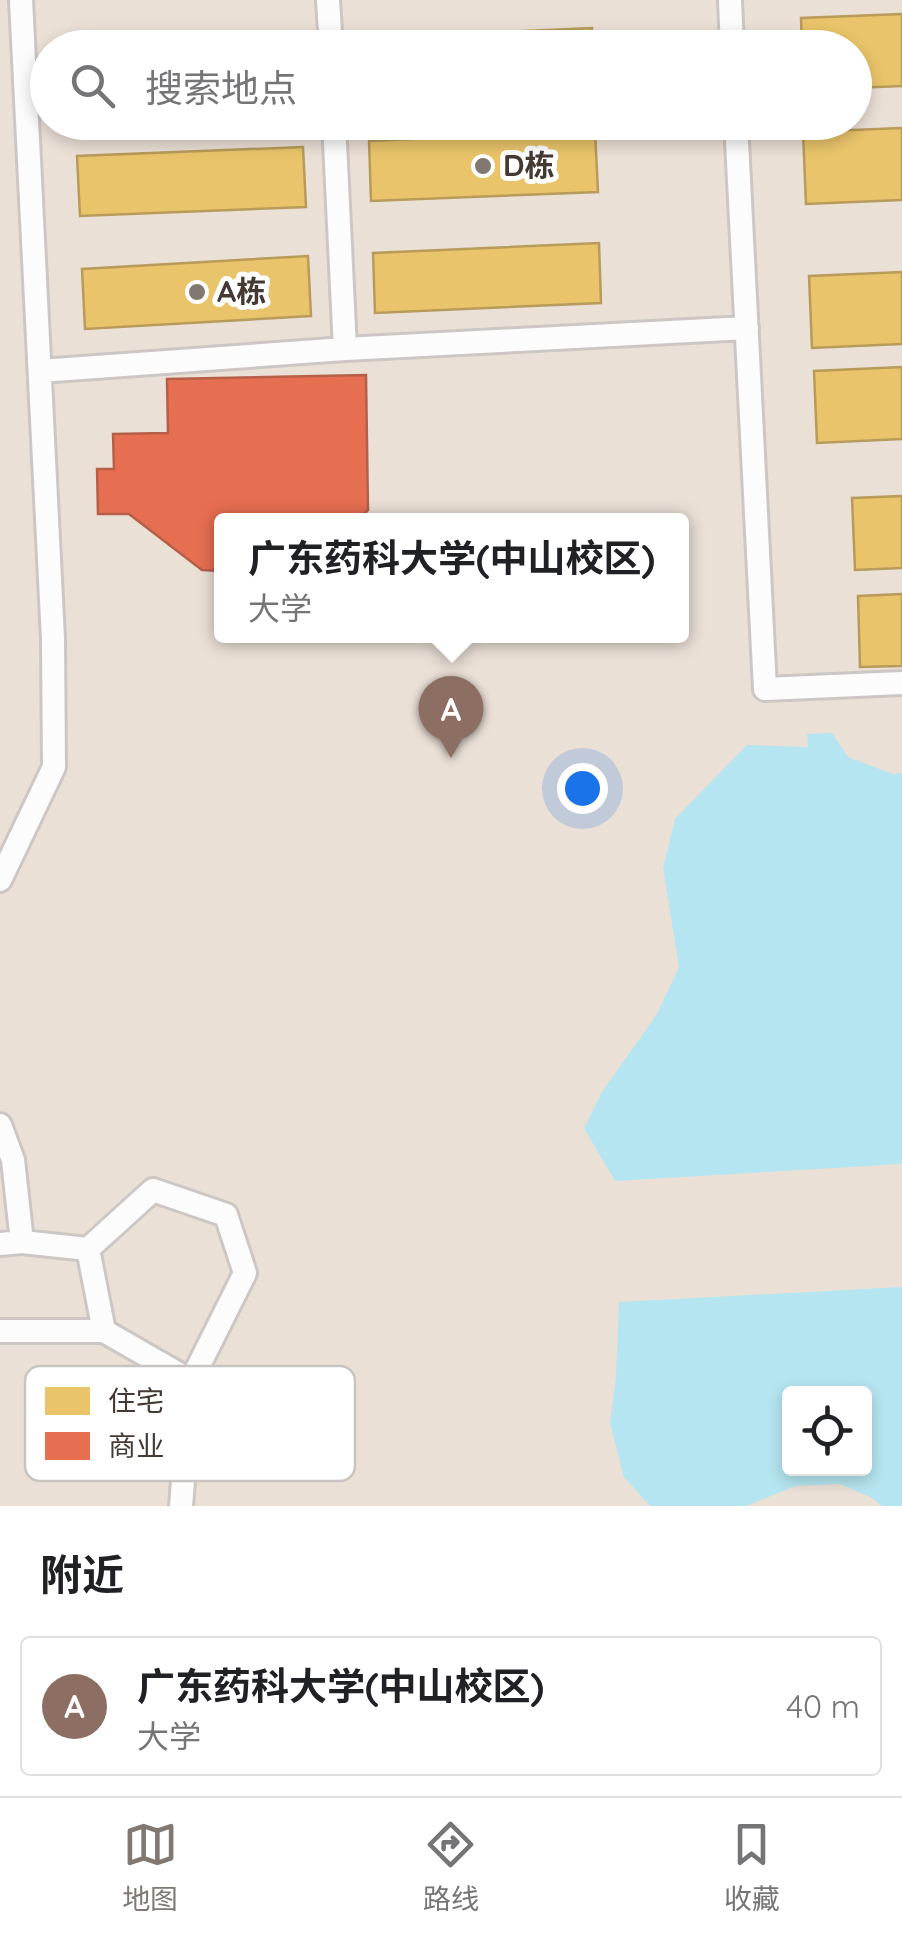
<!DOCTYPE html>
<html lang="zh">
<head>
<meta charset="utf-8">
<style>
  :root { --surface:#fff; --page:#f6f6f6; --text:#202124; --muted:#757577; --line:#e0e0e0; --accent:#817872 }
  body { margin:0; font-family:Quicksand,"Noto Sans SC",sans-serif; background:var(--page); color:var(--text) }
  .controls { position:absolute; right:30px; bottom:30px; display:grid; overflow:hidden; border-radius:10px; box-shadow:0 5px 15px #0003 }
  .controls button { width:90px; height:90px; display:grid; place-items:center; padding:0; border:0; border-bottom:2px solid var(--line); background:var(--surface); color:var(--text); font:50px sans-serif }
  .you { position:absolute; left:582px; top:788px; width:35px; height:35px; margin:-25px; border:8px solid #fff; border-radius:50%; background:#1a73e8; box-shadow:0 0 0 15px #1a73e833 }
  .badge { display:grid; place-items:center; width:65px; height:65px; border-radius:50%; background:var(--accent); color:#fff; font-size:32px; font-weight:700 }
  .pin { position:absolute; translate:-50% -82px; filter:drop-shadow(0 2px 5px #0008) }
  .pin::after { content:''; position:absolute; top:52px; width:35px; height:30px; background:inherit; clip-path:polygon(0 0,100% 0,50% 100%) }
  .popup { position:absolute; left:214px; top:513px; width:475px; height:130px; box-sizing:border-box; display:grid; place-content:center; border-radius:10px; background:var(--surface); filter:drop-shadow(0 2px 8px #0005); font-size:32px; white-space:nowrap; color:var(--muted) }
  .popup b { font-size:38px; color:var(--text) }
  .popup::after { content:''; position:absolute; left:50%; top:100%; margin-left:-20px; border:20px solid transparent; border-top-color:var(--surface) }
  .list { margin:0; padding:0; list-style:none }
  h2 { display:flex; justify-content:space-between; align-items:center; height:130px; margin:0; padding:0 40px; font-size:42px }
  h2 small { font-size:32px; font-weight:400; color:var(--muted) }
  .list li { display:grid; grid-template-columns:65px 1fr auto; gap:30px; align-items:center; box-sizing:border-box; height:140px; margin:0 20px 20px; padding:0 20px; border:2px solid var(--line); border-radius:10px }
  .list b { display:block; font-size:38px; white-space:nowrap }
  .list p { margin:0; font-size:32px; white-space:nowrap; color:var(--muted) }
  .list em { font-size:32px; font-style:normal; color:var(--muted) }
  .icon { flex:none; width:55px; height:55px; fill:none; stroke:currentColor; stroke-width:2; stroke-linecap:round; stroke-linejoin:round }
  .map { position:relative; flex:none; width:902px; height:1506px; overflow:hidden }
  .search { position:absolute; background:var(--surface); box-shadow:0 5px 15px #0003; left:30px; right:30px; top:30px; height:110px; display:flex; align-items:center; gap:25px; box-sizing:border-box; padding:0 35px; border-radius:55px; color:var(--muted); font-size:38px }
  .sheet { height:290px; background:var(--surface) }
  nav { display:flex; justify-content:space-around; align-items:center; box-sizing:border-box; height:140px; border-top:2px solid var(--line); background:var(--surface); font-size:28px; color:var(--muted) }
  nav a { display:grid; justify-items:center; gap:5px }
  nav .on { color:var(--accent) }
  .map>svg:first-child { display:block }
  .education { fill:#ebe0d6; fill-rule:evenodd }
  .water { fill:#b5e5f0; fill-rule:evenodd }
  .homes { fill:#e9c46a; stroke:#b89b5a; stroke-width:2.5 }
  .shops { fill:#e76f51; stroke:#b65f48; stroke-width:2.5 }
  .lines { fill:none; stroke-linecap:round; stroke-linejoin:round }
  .minor-casing { stroke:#ccc7c4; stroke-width:28 }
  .minor { stroke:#fdfcfc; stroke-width:22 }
  .poi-dot { fill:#817872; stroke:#fff; stroke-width:4 }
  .labels { text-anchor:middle; stroke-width:10; stroke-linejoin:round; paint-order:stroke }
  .poi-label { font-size:30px; font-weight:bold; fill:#453a33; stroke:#fff; text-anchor:start }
  .key { fill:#fff; stroke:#c7c4c2; stroke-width:2.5 }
  .key-label { font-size:28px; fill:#453a33 }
</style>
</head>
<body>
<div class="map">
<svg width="902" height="1506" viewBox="0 0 902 1506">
  <rect width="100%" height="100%" fill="#f0ebe8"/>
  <path class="education" d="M 0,0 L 902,0 L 902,1506 L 0,1506 ZM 48,48 L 854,48 L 854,122 L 48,122 ZM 221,520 L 681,520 L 681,636 L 221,636 ZM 790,1394 L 864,1394 L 864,1468 L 790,1468 Z"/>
  <path class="water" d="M 832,733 L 848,757 L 893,774 L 902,773 L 902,1164 L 615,1181 L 584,1128 L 602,1092 L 657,1014 L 679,967 L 663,868 L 675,819 L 747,745 L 808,747 L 807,734 Z
    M 902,1287 L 902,1506 L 882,1506 L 872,1498 L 840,1484 L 796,1486 L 746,1506 L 650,1506 L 624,1477 L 610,1423 L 616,1378 L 619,1302 ZM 790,1394 L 864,1394 L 864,1468 L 790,1468 Z"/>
  <path class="homes" d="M 902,14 L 902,86 L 854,88 L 854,48 L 802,48 L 801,18 Z
    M 592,28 L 592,48 L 366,48 L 365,38 Z
    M 302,39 L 302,48 L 105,48 Z
    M 902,128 L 902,200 L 806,204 L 803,132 Z
    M 595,131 L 598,192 L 371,201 L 369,141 Z
    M 303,147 L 306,207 L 80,216 L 77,156 Z
    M 599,243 L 601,303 L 375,313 L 373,253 Z
    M 308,256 L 311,316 L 85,329 L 82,269 Z
    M 902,272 L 902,344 L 812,348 L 809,276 Z
    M 902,367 L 902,439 L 817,443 L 814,371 Z
    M 902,496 L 902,568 L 855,570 L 852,498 Z
    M 902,594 L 902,666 L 860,667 L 858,596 Z"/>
  <path class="shops" d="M 366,375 L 368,510 L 358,520 L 221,520 L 221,571 L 202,570 L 129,514 L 98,514 L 97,469 L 114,469 L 113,434 L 168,433 L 167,379 Z"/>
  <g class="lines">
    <g class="minor-casing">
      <path id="minor" d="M 328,0 L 331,48
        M 730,0 L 732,48
        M 334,122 L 345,349
        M 736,122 L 765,689 L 902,683
        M 40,371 L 345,349 L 747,328
        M 0,880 L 54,767 L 53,639 L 21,0
        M 0,1125 L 13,1160 L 22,1242 L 0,1244
        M 22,1242 L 88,1249 L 153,1190 L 226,1215 L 245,1273 L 191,1381
        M 88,1249 L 104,1331
        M 0,1331 L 104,1331 L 191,1381 L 181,1506"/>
    </g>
    <use href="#minor" class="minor"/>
  </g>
  <g class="poi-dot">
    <circle cx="483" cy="166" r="10"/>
    <circle cx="197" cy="292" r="10"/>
  </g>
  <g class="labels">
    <g class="poi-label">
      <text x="503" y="176">D栋</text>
      <text x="217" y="302">A栋</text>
    </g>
  </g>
  <rect x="25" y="1366" width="330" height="115" rx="15" class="key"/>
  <rect x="45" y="1387" width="45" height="28" fill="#e9c46a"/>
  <rect x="45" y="1432" width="45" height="28" fill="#e76f51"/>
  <g class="key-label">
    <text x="108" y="1411">住宅</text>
    <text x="108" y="1456">商业</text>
  </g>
</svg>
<div class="controls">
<button><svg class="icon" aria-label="locate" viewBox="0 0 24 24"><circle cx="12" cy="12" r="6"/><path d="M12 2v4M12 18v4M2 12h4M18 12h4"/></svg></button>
</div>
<div class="you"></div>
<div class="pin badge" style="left:451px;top:758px;background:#8d6e63">A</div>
<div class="popup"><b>广东药科大学(中山校区)</b>大学</div>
<div class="search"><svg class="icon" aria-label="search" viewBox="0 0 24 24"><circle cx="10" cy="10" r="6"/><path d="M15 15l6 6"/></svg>搜索地点</div>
</div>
<section class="sheet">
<h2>附近<small></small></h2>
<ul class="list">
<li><span class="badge" style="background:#8d6e63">A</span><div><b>广东药科大学(中山校区)</b><p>大学</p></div><em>40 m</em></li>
</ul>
</section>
<nav>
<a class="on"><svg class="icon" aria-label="map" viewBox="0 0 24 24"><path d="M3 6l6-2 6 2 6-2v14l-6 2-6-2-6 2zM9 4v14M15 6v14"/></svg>地图</a>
<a><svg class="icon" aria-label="directions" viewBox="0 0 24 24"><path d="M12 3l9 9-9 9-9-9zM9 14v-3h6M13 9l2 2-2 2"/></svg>路线</a>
<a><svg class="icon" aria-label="saved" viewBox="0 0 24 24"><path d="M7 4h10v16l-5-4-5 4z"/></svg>收藏</a>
</nav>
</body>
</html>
